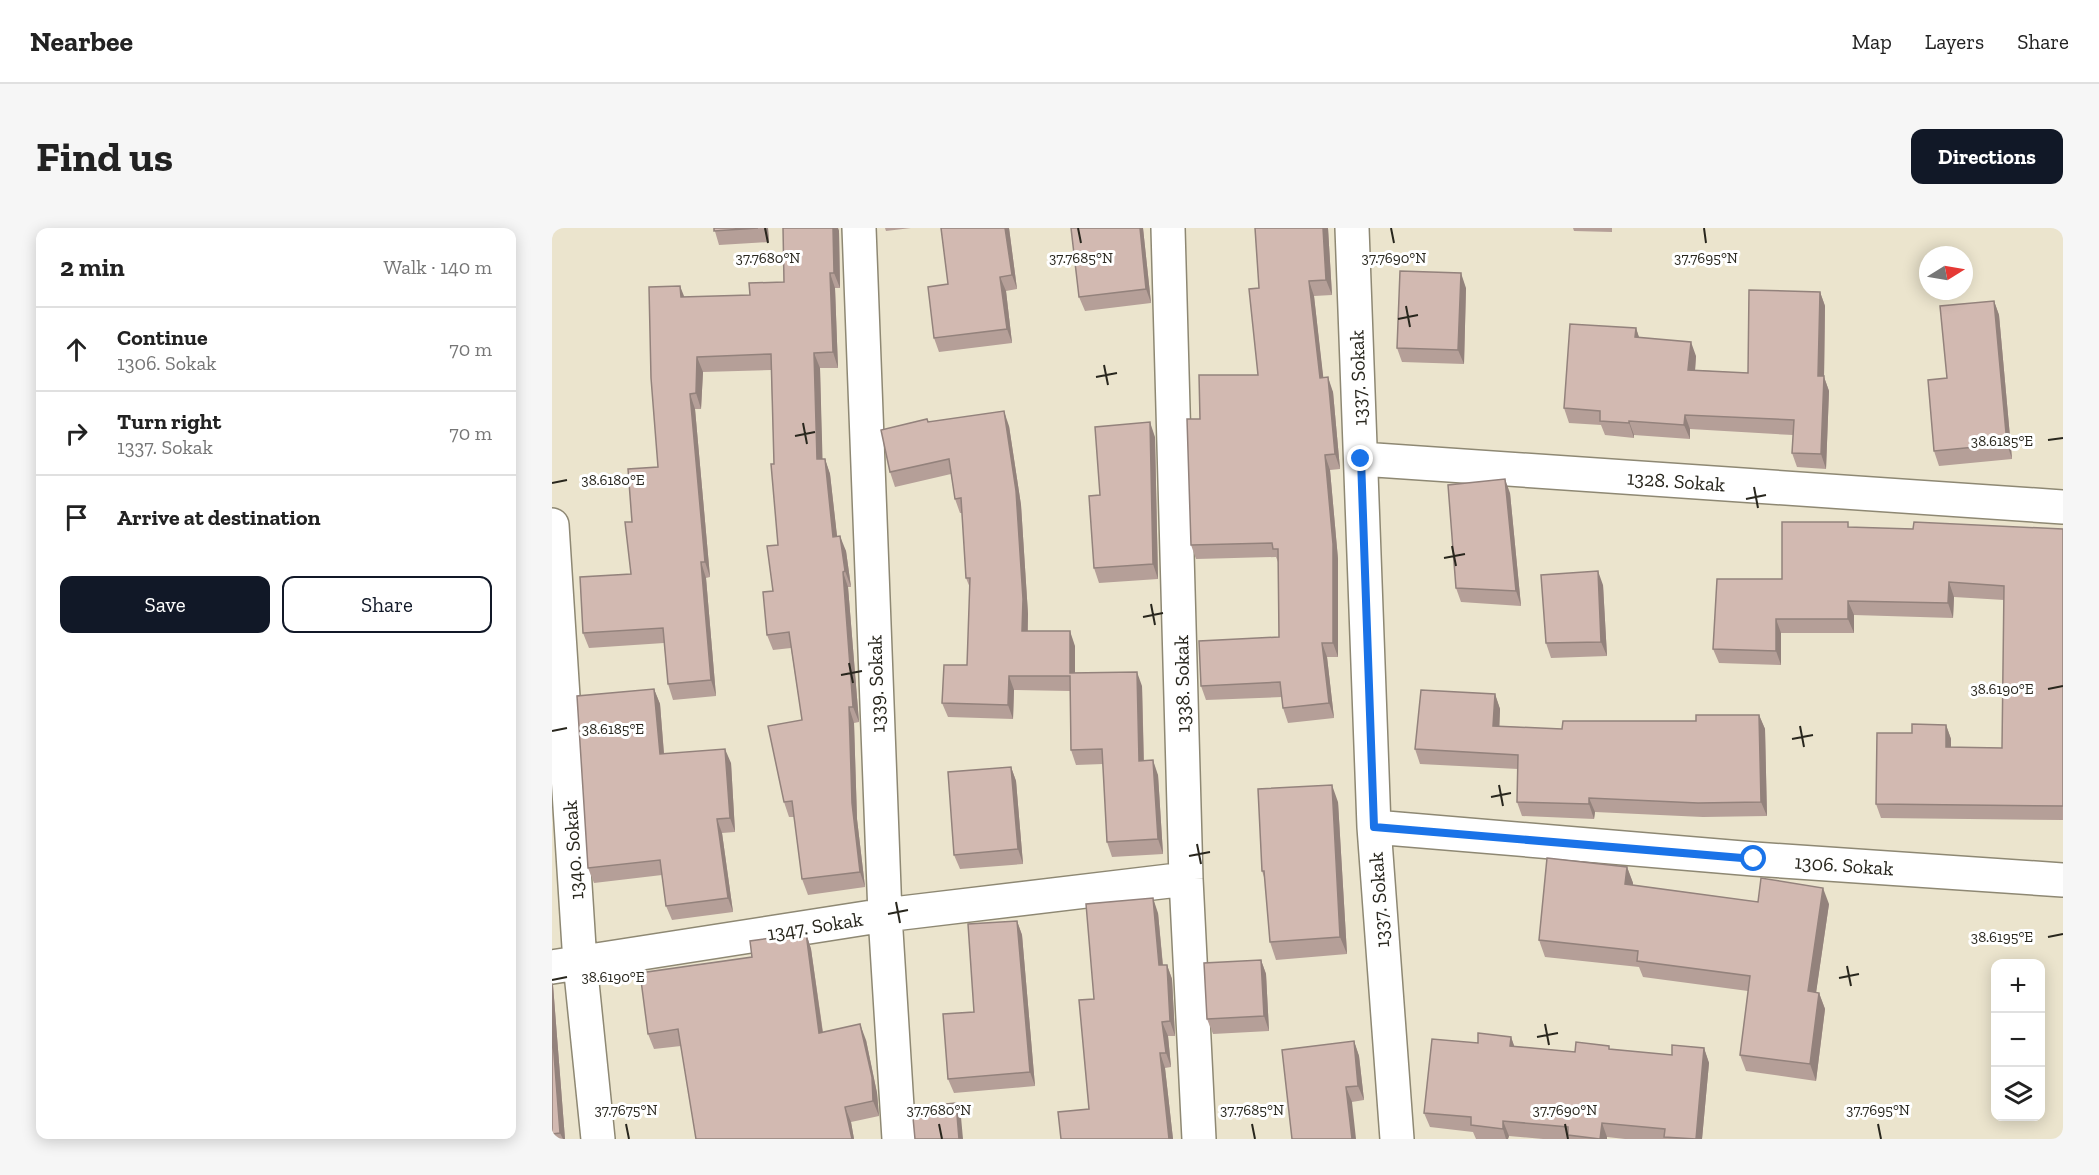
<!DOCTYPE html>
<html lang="en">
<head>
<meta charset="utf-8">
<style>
  :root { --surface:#fff; --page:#f6f6f6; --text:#222; --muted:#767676; --line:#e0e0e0; --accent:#111827 }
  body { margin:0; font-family:"Zilla Slab",serif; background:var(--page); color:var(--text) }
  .controls { position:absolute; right:18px; bottom:18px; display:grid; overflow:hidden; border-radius:12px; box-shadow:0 3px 15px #0003 }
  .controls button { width:54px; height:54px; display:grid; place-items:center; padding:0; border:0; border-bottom:2px solid var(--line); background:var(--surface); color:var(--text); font:30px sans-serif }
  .compass { position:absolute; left:1367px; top:18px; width:54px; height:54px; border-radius:50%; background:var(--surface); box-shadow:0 3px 15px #0003; rotate:79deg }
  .stop { position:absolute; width:18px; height:18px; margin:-14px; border:4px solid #1a73e8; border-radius:50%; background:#fff }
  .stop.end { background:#1a73e8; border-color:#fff; box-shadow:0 2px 6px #0008 }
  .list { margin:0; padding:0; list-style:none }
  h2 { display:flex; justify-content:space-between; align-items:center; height:78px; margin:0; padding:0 24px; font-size:26px }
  h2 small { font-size:20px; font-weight:400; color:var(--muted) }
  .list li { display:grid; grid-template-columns:39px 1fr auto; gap:18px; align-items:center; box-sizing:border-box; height:84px; padding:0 24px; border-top:2px solid var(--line) }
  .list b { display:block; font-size:22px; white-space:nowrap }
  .list p { margin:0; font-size:20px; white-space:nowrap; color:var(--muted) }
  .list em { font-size:20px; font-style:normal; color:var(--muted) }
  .actions { display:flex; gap:12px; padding:18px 24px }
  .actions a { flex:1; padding:14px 0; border:2px solid var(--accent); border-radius:12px; text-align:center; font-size:21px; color:var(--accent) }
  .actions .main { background:var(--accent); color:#fff }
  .icon { flex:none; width:33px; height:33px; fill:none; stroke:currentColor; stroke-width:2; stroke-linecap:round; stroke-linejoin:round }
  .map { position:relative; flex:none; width:1511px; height:911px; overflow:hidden; border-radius:12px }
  header { display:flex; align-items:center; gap:36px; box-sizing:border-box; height:84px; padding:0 30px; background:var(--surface); border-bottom:2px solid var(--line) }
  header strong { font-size:28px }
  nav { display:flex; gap:33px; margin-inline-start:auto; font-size:21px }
  .intro { display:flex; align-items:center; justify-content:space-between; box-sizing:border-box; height:144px; padding:0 36px }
  h1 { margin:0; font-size:42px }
  .button { padding:15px 27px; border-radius:12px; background:var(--accent); color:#fff; font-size:21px; font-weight:700 }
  main { display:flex; gap:36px; padding:0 36px }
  aside { flex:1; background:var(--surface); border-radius:12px; box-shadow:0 3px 15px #0003 }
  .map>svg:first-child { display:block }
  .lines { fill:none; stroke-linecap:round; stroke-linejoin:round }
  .street-casing { stroke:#8e8873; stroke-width:36 }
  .street { stroke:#fff; stroke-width:33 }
  .wall { fill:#b59f98 }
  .shaded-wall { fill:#93827c }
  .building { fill:#d2b9b1; stroke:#93827c; stroke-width:1.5 }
  .route { stroke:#1a73e8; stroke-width:8 }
  .ticks { fill:none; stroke:#28261d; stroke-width:2 }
  .labels { text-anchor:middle; stroke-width:6; stroke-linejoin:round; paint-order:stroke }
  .street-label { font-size:20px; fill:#28261d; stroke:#fff }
  .ticks-label { font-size:15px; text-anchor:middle; fill:#28261d; stroke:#fff; stroke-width:6; stroke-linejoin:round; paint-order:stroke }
</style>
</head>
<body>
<header>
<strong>Nearbee</strong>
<nav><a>Map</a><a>Layers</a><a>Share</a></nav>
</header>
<div class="intro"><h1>Find us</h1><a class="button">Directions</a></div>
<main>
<aside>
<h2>2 min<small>Walk · 140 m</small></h2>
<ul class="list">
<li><svg class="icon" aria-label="ahead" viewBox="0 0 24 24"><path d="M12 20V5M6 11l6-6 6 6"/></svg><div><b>Continue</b><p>1306. Sokak</p></div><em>70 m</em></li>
<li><svg class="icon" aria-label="right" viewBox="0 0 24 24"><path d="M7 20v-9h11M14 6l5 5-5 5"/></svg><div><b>Turn right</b><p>1337. Sokak</p></div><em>70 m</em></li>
<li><svg class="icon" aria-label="arrive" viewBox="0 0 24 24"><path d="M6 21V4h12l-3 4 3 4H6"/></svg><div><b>Arrive at destination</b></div></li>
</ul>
<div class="actions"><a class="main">Save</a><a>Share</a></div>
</aside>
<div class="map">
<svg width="1511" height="911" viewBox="0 0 1511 911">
  <rect width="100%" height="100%" fill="#ebe4cd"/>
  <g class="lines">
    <g class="street-casing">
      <path id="street" d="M 307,0 L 333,687 L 347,911
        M 616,0 L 634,651 L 647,911
        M 800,0 L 822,599 L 845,911
        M 809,231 L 1511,279
        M 0,297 L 28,735 L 46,911
        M 822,599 L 1202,631 L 1511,652
        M 0,739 L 333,687 L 634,651"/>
    </g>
    <use href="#street" class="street"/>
  </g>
  <path class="wall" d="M 162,0 L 216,0 L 217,14 L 167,17 Z
    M 231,0 L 286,0 L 287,3 L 288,60 L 283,60 L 286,140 L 268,140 L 270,231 L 273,231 L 278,246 L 285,309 L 294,323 L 299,359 L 296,359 L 307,494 L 302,495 L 305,591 L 313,659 L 256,667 L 250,651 L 243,589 L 237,589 L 232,574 L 250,492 L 239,420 L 221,422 L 215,407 L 226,317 L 222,236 L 219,142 L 151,144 L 149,181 L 143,181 L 158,349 L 154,350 L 164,468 L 121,472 L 116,456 L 112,415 L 37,420 L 31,405 L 79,346 L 80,294 L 106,239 L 132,69 L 198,67 L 232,54 Z
    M 333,0 L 359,0 L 334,3 Z
    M 389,0 L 457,0 L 465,61 L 454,63 L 460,115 L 387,124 L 382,110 L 396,56 Z
    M 591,0 L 599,75 L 533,83 L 527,69 Z
    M 703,0 L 776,0 L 780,67 L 762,68 L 771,150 L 781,164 L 788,241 L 778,242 L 786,331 L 786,429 L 775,429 L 782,490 L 736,495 L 731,480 L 730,469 L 654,472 L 649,458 L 727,409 L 726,334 L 724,329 L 644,331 L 639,317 L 648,191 L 706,147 L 707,60 Z
    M 1021,0 L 1060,0 L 1060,4 L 1022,3 Z
    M 914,60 L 912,136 L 850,134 L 845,120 Z
    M 1268,64 L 1273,78 L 1272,149 L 1277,163 L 1274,241 L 1245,239 L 1240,225 L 1241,207 L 1138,201 L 1138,211 L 1082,207 L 1082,210 L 1053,207 L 1049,197 L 1017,195 L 1012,180 L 1084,100 L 1087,110 L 1144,128 L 1143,142 L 1196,145 Z
    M 1442,73 L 1447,87 L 1460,231 L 1387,238 L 1382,223 Z
    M 376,194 L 457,198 L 469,277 L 476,386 L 476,403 L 523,418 L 523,445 L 590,458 L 592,533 L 606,547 L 611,626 L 560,629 L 555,614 L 551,536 L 524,537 L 519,522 L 518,463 L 462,462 L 461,491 L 396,489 L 390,475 L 415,437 L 418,360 L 414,350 L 410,285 L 408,285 L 403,271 L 399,246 L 343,259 L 338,244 Z
    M 603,209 L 606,351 L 547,355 L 542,340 L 548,267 Z
    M 958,265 L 969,378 L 909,374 L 904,360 Z
    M 1298,299 L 1361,301 L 1511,301 L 1511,592 L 1329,590 L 1324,576 L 1360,505 L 1394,497 L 1399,511 L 1399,519 L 1450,520 L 1452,372 L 1402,369 L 1401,390 L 1302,387 L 1302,405 L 1229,405 L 1229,437 L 1167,435 L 1161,421 L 1230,351 Z
    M 1051,357 L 1055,428 L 999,430 L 994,415 Z
    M 102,461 L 108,476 L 112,525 L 179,535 L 183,604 L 170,605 L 181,684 L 120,692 L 114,678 L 110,647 L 42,655 L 36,640 Z
    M 943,466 L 948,481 L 947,498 L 1010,501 L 1144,493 L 1207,487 L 1213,501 L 1215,588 L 1151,589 L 1043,584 L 1042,591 L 970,588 L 965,574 L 966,541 L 868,536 L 863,521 Z
    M 459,539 L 464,553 L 471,636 L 408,641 L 402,627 Z
    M 786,574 L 795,726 L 724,732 L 718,714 L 713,652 L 710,643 Z
    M 1075,639 L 1081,655 L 1081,657 L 1206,674 L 1277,676 L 1264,764 L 1267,765 L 1273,781 L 1264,853 L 1194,843 L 1188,827 L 1196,763 L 1091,749 L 1087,739 L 993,729 L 987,712 Z
    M 606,685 L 611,737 L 615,737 L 620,751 L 623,808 L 616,808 L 619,839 L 613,840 L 621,911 L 509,911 L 537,881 L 542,771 Z
    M 465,693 L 470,707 L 483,858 L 402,865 L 396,851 Z
    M 254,705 L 259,721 L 271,804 L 314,812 L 325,865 L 327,888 L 299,894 L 302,911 L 144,911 L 129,818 L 102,821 L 96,806 L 200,729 Z
    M 709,732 L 714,746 L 717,803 L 661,806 L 655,791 Z
    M 0,755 L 1,757 L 13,911 L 0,911 Z
    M 959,809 L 962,818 L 1023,824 L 1058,821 L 1120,827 L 1152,820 L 1157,835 L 1150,911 L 1073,911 L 1055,909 L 1055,911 L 991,911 L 957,908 L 956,911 L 924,911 L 921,904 L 878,899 L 872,885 L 926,815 Z
    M 802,813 L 807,828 L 812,872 L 800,874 L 740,911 Z"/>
  <path class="shaded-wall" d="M 212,0 L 216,0 L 217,14 Z
    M 281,0 L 286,0 L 287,3 L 288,60 L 282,45 Z
    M 453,0 L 457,0 L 465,61 L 460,47 Z
    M 588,0 L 591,0 L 599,75 L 594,61 Z
    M 771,0 L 776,0 L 780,67 L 774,52 Z
    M 278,45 L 283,60 L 286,140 L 281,124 Z
    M 909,45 L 914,60 L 912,136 L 906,122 Z
    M 448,49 L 454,63 L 460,115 L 455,101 Z
    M 757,53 L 762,68 L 773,164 L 768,150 Z
    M 128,58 L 134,73 L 129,69 Z
    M 1268,64 L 1273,78 L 1272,149 L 1277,163 L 1274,241 L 1269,226 L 1266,148 Z
    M 1442,73 L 1447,87 L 1460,231 L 1455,216 Z
    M 1084,100 L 1089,115 L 1083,109 Z
    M 1139,114 L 1144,128 L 1142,157 L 1136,142 Z
    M 262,125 L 268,140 L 271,247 L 265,231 Z
    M 145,129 L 151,144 L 149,181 L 144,165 Z
    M 776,149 L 781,164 L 788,241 L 783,226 Z
    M 138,166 L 143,181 L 158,349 L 153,334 Z
    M 452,183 L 457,198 L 469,277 L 476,386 L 475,417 L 470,403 Z
    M 1133,187 L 1138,201 L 1138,211 L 1132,197 Z
    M 1077,193 L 1082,207 L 1082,210 L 1077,195 Z
    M 598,194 L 603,209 L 606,351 L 601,336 Z
    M 773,227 L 778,242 L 786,331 L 786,429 L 781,415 Z
    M 273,231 L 278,246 L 287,325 L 281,309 Z
    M 953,251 L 958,265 L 969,378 L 964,363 Z
    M 288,308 L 294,323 L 299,359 L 293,343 Z
    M 149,334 L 154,350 L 164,468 L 159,452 Z
    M 1046,343 L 1051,357 L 1055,428 L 1049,414 Z
    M 291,344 L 296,359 L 307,494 L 301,479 Z
    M 1397,354 L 1402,369 L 1401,390 L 1396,375 Z
    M 1296,373 L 1302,387 L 1302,405 L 1296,391 Z
    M 1224,391 L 1229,405 L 1229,437 L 1224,423 Z
    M 518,403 L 523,418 L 523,459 L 518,445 Z
    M 770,415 L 775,429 L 782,490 L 777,475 Z
    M 585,444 L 590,458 L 592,548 L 587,533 Z
    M 457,448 L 462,462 L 461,491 L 456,477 Z
    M 102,461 L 108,476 L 113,540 L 108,526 Z
    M 943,466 L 948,481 L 947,512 L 941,498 Z
    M 297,479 L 302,495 L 305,591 L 313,659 L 308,644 L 300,575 Z
    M 1207,487 L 1213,501 L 1215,588 L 1209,574 Z
    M 1394,497 L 1399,511 L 1399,533 L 1394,519 Z
    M 173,521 L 179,535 L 183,604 L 178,590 Z
    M 601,532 L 606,547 L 611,626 L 606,611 Z
    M 459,539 L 464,553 L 471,636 L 466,621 Z
    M 780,557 L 786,574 L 795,726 L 788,709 Z
    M 1037,570 L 1043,584 L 1042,591 L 1037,576 Z
    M 165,591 L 170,605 L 181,684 L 176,670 Z
    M 1075,639 L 1081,655 L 1079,673 L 1073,656 Z
    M 1271,660 L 1277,676 L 1262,779 L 1256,763 Z
    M 601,670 L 606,685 L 612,751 L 607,737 Z
    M 465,693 L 470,707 L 483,858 L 478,844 Z
    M 254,705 L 259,721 L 273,821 L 267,805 Z
    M 709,732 L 714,746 L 717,803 L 712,788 Z
    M 615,737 L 620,751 L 623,808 L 618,793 Z
    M 0,755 L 1,757 L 13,911 L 11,911 L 8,905 L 0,800 Z
    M 1267,765 L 1273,781 L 1264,853 L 1258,836 Z
    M 610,794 L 616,808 L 619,839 L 614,825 Z
    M 308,796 L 314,812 L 325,865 L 327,888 L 321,873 Z
    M 959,809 L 964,823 L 958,818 Z
    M 802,813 L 807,828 L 812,872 L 806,858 Z
    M 1152,820 L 1157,835 L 1150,911 L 1144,911 Z
    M 608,825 L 613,840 L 621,911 L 617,911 Z
    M 794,859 L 800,874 L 804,911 L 800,911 Z
    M 404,875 L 409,889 L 411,911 L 407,911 Z
    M 293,879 L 299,894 L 302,911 L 300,911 Z
    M 951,893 L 957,908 L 956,911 L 954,911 L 951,901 Z
    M 1050,895 L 1055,909 L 1055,911 L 1048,911 Z"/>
  <path class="building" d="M 162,0 L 206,0 L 162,3 Z
    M 231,0 L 281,0 L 282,45 L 278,45 L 281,124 L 262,125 L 265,231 L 273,231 L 281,309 L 288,308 L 293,343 L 291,344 L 301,479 L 297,479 L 300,575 L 308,644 L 250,651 L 240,573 L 232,574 L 216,498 L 250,492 L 237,404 L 215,407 L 211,364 L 221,363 L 215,318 L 226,317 L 219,236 L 222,236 L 219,126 L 145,129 L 144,165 L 138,166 L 153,334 L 149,334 L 159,452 L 116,456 L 111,400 L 31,405 L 28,349 L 79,346 L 73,294 L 80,294 L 76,241 L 106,239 L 99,150 L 97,59 L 128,58 L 129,69 L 198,67 L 197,55 L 232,54 Z
    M 389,0 L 453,0 L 460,47 L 448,49 L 455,101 L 382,110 L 376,59 L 396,56 Z
    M 519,0 L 588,0 L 594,61 L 527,69 Z
    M 703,0 L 771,0 L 774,52 L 757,53 L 768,150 L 776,149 L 783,226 L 773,227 L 781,316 L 781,415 L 770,415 L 777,475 L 731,480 L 728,454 L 649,458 L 647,413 L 727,409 L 726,321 L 721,321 L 720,315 L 639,317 L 635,191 L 648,191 L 647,147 L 706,147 L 697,61 L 707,60 Z
    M 848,43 L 909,45 L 906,122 L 845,120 Z
    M 1197,62 L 1268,64 L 1266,148 L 1272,148 L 1269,226 L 1240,225 L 1242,192 L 1133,187 L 1132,197 L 1077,193 L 1077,195 L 1048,193 L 1048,183 L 1012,180 L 1018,96 L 1084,100 L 1083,109 L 1139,114 L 1136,142 L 1196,145 Z
    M 1442,73 L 1455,216 L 1382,223 L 1376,152 L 1395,150 L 1388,78 Z
    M 452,183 L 464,263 L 471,371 L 470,403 L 518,403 L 518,445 L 585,444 L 587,533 L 601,532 L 606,611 L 555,614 L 550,521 L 519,522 L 518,448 L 457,448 L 456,477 L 390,475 L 392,437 L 415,437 L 418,350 L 414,350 L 409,270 L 403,271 L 397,231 L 338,244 L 329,202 L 375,191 L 376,194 Z
    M 598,194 L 601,336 L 542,340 L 537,268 L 548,267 L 543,199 Z
    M 953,251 L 964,363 L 904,360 L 896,257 Z
    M 1230,294 L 1296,294 L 1296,299 L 1361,301 L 1362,294 L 1511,301 L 1511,578 L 1324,576 L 1325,505 L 1360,505 L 1360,496 L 1394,497 L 1394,519 L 1450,520 L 1452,358 L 1397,354 L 1396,375 L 1296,373 L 1296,391 L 1224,391 L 1224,423 L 1161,421 L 1165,351 L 1230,351 Z
    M 1046,343 L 1049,414 L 994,415 L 989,347 Z
    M 102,461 L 108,526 L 173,521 L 178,590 L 165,591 L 176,670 L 114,678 L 108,632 L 36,640 L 25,468 Z
    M 869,462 L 943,466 L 941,498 L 1010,501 L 1011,493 L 1144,493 L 1144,487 L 1207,487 L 1209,574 L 1146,575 L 1037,570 L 1037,576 L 965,574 L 966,527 L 863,521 Z
    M 459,539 L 466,621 L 402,627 L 396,544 Z
    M 780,557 L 788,709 L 718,714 L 712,643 L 710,643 L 706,561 Z
    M 995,630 L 1075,639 L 1073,656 L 1206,674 L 1209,650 L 1271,660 L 1256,763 L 1267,765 L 1258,836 L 1188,827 L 1198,748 L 1085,733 L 1086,723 L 987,712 Z
    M 601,670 L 607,737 L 615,737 L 618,793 L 610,794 L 614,825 L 608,825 L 617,911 L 509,911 L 506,884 L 537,881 L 527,772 L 542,771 L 534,676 Z
    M 465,693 L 478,844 L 396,851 L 391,786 L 422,784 L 416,696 Z
    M 254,705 L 267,805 L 308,796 L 320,849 L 321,873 L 293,879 L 300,911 L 144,911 L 126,801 L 96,806 L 88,745 L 200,729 L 198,713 Z
    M 709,732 L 712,788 L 655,791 L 652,735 Z
    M 0,800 L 8,905 L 0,906 Z
    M 926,805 L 959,809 L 958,818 L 1023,824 L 1024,814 L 1057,818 L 1057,821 L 1120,827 L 1120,817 L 1152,820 L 1144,911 L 1112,909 L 1113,901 L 1050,895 L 1048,911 L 1016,907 L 1016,899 L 951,893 L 951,901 L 919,897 L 919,889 L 872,885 L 880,811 L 926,815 Z
    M 802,813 L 806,858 L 794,859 L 800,911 L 740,911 L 730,822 Z
    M 404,875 L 407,911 L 363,911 L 360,879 Z"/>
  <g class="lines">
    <path class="route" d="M 809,231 L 822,599 L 1202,631"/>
  </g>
  <path class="ticks" d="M 213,0 L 216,15M 526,0 L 529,15M 839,0 L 842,15M 1152,0 L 1154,15M 854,78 L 858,99M 846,91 L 866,87M 552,137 L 556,157M 544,149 L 565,145M 251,195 L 255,216M 243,208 L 263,204M 1496,212 L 1511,210M 0,255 L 15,252M 1202,259 L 1206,280M 1194,271 L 1214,267M 900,318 L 904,338M 892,330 L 913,326M 599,376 L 603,397M 591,389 L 611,385M 297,435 L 301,455M 289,447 L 310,443M 1496,461 L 1511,458M 1248,498 L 1252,519M 0,503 L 15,500M 1240,511 L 1261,507M 947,557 L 951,578M 939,569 L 959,565M 645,616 L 649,636M 637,628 L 658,624M 344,674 L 348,695M 336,686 L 356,682M 1496,709 L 1511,706M 1295,738 L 1299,758M 1287,750 L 1307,746M 0,752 L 15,749M 993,796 L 997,817M 985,809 L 1006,805M 74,896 L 77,911M 387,896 L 390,911M 700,896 L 703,911M 1013,896 L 1016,911M 1326,896 L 1329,911"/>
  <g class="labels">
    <g class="street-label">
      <text transform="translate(806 150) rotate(-92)" y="7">1337. Sokak</text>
      <text transform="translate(1124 253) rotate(4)" y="7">1328. Sokak</text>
      <text transform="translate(324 456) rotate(-92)" y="7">1339. Sokak</text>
      <text transform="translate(630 456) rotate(-91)" y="7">1338. Sokak</text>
      <text transform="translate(21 622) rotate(-94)" y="7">1340. Sokak</text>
      <text transform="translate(1292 637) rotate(4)" y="7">1306. Sokak</text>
      <text transform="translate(827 672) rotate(-94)" y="7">1337. Sokak</text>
      <text transform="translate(263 698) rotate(-9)" y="7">1347. Sokak</text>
    </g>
  </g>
  <g class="ticks-label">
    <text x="216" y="35">37.7680°N</text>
    <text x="529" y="35">37.7685°N</text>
    <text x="842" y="35">37.7690°N</text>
    <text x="1154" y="35">37.7695°N</text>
    <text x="1450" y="218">38.6185°E</text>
    <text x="61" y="257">38.6180°E</text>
    <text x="1450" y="466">38.6190°E</text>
    <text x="61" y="506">38.6185°E</text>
    <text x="1450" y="714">38.6195°E</text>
    <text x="61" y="754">38.6190°E</text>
    <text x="74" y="887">37.7675°N</text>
    <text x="387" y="887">37.7680°N</text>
    <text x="700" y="887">37.7685°N</text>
    <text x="1013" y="887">37.7690°N</text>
    <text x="1326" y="887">37.7695°N</text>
  </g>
</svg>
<div class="controls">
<button>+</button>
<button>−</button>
<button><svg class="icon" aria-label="layers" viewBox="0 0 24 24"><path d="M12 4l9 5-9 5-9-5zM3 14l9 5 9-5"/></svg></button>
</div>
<svg class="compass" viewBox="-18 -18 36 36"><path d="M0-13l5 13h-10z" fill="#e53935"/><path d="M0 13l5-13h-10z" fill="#767676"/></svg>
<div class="stop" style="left:1202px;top:631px"></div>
<div class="stop end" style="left:809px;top:231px"></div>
</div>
</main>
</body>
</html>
